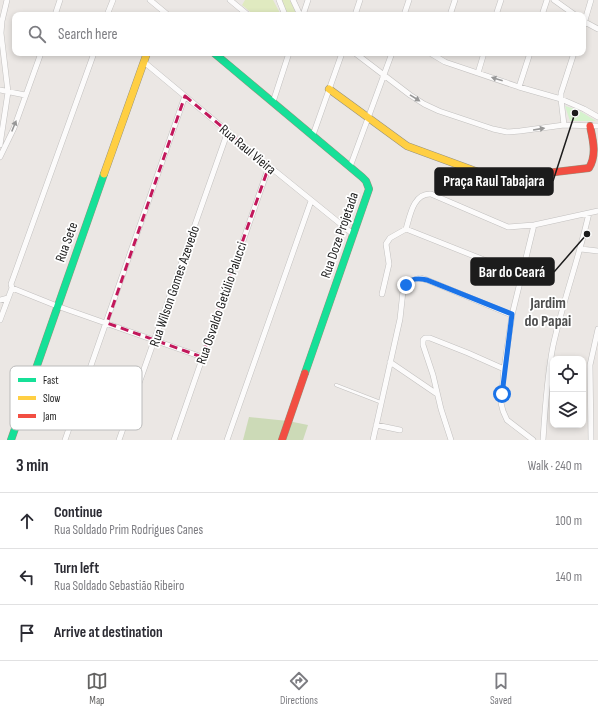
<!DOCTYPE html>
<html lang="en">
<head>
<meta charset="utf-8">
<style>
  :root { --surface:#fff; --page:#f7f7f7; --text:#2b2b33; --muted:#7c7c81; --line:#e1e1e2; --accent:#646362 }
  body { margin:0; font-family:"Sofia Sans Condensed",sans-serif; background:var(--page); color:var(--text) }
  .controls { position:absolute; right:12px; bottom:12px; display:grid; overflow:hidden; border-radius:8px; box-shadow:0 2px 6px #0003 }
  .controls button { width:36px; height:36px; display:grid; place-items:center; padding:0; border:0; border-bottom:1px solid var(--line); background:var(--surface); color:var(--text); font:20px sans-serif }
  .stop { position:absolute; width:12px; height:12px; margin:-9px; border:3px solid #1a73e8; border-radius:50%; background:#fff }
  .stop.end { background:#1a73e8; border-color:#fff; box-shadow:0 1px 4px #0008 }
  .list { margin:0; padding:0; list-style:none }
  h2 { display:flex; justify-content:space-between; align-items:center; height:52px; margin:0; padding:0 16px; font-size:17px }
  h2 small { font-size:13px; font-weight:400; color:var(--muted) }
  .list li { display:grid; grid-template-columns:26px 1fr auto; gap:12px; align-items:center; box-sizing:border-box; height:56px; padding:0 16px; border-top:1px solid var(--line) }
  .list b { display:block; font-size:15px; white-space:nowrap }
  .list p { margin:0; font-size:13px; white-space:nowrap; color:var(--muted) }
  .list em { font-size:13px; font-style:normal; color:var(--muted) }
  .icon { flex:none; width:22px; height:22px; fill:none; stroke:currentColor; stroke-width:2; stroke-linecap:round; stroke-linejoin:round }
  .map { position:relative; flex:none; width:598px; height:440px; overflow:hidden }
  .search { position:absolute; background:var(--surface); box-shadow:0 2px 6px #0003; left:12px; right:12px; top:12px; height:44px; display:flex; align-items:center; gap:10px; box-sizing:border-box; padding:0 14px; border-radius:8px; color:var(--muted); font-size:15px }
  .sheet { height:220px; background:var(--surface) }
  nav { display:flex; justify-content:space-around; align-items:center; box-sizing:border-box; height:56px; border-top:1px solid var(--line); background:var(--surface); font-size:11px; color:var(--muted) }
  nav a { display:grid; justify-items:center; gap:2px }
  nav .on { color:var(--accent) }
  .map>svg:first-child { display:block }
  .grass { fill:#e0eac0 }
  .forest { fill:#ccdab7 }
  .park { fill:#d5f3cd }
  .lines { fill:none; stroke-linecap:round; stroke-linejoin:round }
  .lane-casing { stroke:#c2c0bf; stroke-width:3.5 }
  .street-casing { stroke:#c2c0bf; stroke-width:6 }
  .fast-casing { stroke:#96917c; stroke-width:8 }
  .slow-casing { stroke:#96917c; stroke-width:8 }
  .jam-casing { stroke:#96917c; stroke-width:8 }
  .lane { stroke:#fcfbfb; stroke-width:2.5 }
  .street { stroke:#fcfbfb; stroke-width:5 }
  .fast { stroke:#16e098; stroke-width:7 }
  .slow { stroke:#ffcf43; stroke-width:7 }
  .jam { stroke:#f24e42; stroke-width:7 }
  .oneway { fill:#979797 }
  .route { stroke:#1a73e8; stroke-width:5 }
  .marked { fill:none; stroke:#c2185b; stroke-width:3; stroke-dasharray:8 5; stroke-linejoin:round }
  .labels { text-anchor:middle; stroke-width:3.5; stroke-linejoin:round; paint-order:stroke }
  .street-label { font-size:14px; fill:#1c1c1c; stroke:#fff }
  .quarter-label { font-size:16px; font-weight:bold; fill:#4f4f4f; stroke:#fff }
  .key { fill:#fff; stroke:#bbb; stroke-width:1 }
  .key-label { font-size:11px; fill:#1c1c1c }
  .leader { fill:none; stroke:#1c1c1c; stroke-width:1.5 }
  .callout-dot { fill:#1c1c1c; stroke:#fff; stroke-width:1.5 }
  .callout { fill:#1c1c1c; stroke:#1c1c1c; stroke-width:1.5 }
  .callout-label { font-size:15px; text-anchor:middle; font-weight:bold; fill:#fff }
</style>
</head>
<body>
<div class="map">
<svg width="598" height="440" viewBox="0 0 598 440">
  <rect width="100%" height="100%" fill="#ebe7e4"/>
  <path class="grass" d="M 245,0 L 273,0 L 281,15 L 254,15 L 242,5 Z
    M 281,0 L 290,0 L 297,15 L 287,15 Z"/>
  <path class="forest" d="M 249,417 L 288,421 L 308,425 L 303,440 L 243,440 Z"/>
  <path class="park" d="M 565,106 L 578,110 L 596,121 L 570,121 Z"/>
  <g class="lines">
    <g class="lane-casing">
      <path id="lane" d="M 336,385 L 380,402"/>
    </g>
    <g class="street-casing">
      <path id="street" d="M 150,0 L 168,15
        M 230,0 L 248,15
        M 279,0 L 285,15
        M 293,0 L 300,15
        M 554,0 L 575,15
        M 55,15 L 60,0
        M 107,15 L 113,0
        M 303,15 L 308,0
        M 355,15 L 360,0
        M 404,15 L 409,0
        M 450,15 L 455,0
        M 496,15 L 501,0
        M 542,15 L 547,0
        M 583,21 L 598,29
        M 583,27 L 591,0
        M 355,53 L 410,95 L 424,104 L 439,111 L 493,129 L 507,132 L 520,131 L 564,125 L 598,126
        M 430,53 L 445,62 L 519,87 L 561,99 L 584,109 L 598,117
        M 144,62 L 269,166 L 353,234
        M 478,73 L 484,53
        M 519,87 L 530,53
        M 0,90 L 25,95
        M 273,102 L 289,53
        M 564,125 L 561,99 L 561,93 L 574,53
        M 313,135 L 342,53
        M 0,145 L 8,92 L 1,33 L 2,21 L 7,0
        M 0,157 L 14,128 L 41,53
        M 350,167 L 392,53
        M 406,229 L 522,275
        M 581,249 L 598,251
        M 12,288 L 57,306 L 202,357
        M 382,294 L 389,264 L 386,244 L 390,238 L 406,229 C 410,216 413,193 431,194 L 508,227 L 534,225 L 598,211
        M 0,300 L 8,298
        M 0,320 L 12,288 L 11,284 L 94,53
        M 390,362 L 437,394
        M 376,425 L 400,430
        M 65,440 L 185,96
        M 119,440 L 228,131
        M 174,440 L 269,166
        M 227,440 L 311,201
        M 373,440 L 400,319 L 403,291 L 406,285 L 410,281 L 420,278 L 427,280 L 512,315
        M 451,440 L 441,409 L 433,375 L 423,345 L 423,340 L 425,338 L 430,338 L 468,353 L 504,369
        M 533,440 L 507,420 L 503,411 L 501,403 L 504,369 L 512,315 L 534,225
        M 543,440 C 545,409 547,376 553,346 C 563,301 579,258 589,213
        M 591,440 L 590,365 L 598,329"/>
    </g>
    <g class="fast-casing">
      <path id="fast" d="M 214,53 L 362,177 L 366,181 L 369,189 L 305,373
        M 11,440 L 104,174"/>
    </g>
    <g class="slow-casing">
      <path id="slow" d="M 329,89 L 407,146 L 478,172 L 496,176 L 513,177
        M 104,174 L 147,53"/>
    </g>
    <g class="jam-casing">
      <path id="jam" d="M 513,177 L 589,168 C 597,155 593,140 590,126
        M 282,440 L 305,373"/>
    </g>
    <use href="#lane" class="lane"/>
    <use href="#street" class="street"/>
    <use href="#fast" class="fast"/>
    <use href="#slow" class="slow"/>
    <use href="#jam" class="jam"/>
  </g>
  <defs><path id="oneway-solid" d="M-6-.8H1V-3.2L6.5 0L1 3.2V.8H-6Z"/></defs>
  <g class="oneway">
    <use href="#oneway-solid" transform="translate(497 79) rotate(-162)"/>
    <use href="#oneway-solid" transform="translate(415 98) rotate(32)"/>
    <use href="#oneway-solid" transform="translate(14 126) rotate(-68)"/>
    <use href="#oneway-solid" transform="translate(539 129) rotate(-9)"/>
  </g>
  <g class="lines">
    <path class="route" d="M 406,285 C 412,278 418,278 427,280 L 512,314 L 502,394"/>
  </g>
  <path class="marked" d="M 185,96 L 269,166 L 202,357 L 107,323 Z"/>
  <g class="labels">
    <g class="street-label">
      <text transform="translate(248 149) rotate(40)" y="5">Rua Raul Vieira</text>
      <text transform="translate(339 235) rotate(-71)" y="5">Rua Doze Projetada</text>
      <text transform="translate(66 242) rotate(-70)" y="5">Rua Sete</text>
      <text transform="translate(174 286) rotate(-71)" y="5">Rua Wilson Gomes Azevedo</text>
      <text transform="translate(221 303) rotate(-71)" y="5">Rua Osvaldo Getúlio Palucci</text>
    </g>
    <g class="quarter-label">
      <text x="548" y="308">Jardim<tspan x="548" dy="18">do Papai</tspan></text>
    </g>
  </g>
  <rect x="10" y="366" width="132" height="64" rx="6" class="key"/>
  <rect x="18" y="378" width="18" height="4" fill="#16e098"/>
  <rect x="18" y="396" width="18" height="4" fill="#ffcf43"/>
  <rect x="18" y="414" width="18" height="4" fill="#f24e42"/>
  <g class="key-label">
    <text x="43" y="384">Fast</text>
    <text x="43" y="402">Slow</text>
    <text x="43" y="420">Jam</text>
  </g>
  <path class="leader" d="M575 113L553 181M587 234L554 272"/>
  <g class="callout-dot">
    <circle cx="575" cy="113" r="4"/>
    <circle cx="587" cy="234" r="4"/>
  </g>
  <g class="callout">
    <rect x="435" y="168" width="118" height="27" rx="4"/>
    <rect x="471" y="258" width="83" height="27" rx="4"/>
  </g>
  <g class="callout-label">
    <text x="494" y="186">Praça Raul Tabajara</text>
    <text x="512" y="277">Bar do Ceará</text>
  </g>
</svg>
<div class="controls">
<button><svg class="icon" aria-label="locate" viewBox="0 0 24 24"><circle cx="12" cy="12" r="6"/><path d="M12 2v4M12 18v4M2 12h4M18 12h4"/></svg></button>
<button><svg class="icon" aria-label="layers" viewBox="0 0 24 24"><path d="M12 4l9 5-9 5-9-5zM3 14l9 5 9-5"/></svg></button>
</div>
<div class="stop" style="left:502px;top:394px"></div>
<div class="stop end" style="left:406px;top:285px"></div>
<div class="search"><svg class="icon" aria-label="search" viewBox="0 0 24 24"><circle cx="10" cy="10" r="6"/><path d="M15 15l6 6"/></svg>Search here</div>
</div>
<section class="sheet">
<h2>3 min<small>Walk · 240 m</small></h2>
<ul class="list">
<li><svg class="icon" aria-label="ahead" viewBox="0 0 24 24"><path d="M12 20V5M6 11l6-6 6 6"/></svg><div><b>Continue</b><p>Rua Soldado Prim Rodrigues Canes</p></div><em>100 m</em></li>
<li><svg class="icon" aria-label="left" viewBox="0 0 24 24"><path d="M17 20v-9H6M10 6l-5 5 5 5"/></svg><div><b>Turn left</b><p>Rua Soldado Sebastião Ribeiro</p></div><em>140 m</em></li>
<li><svg class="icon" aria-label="arrive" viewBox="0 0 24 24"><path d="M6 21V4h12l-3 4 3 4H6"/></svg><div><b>Arrive at destination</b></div></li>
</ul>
</section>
<nav>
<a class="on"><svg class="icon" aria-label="map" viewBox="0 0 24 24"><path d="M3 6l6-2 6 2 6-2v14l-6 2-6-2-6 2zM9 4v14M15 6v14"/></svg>Map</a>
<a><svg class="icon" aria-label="directions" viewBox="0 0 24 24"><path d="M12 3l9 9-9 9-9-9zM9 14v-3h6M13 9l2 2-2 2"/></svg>Directions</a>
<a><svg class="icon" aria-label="saved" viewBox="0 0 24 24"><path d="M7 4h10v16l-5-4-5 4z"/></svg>Saved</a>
</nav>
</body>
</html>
